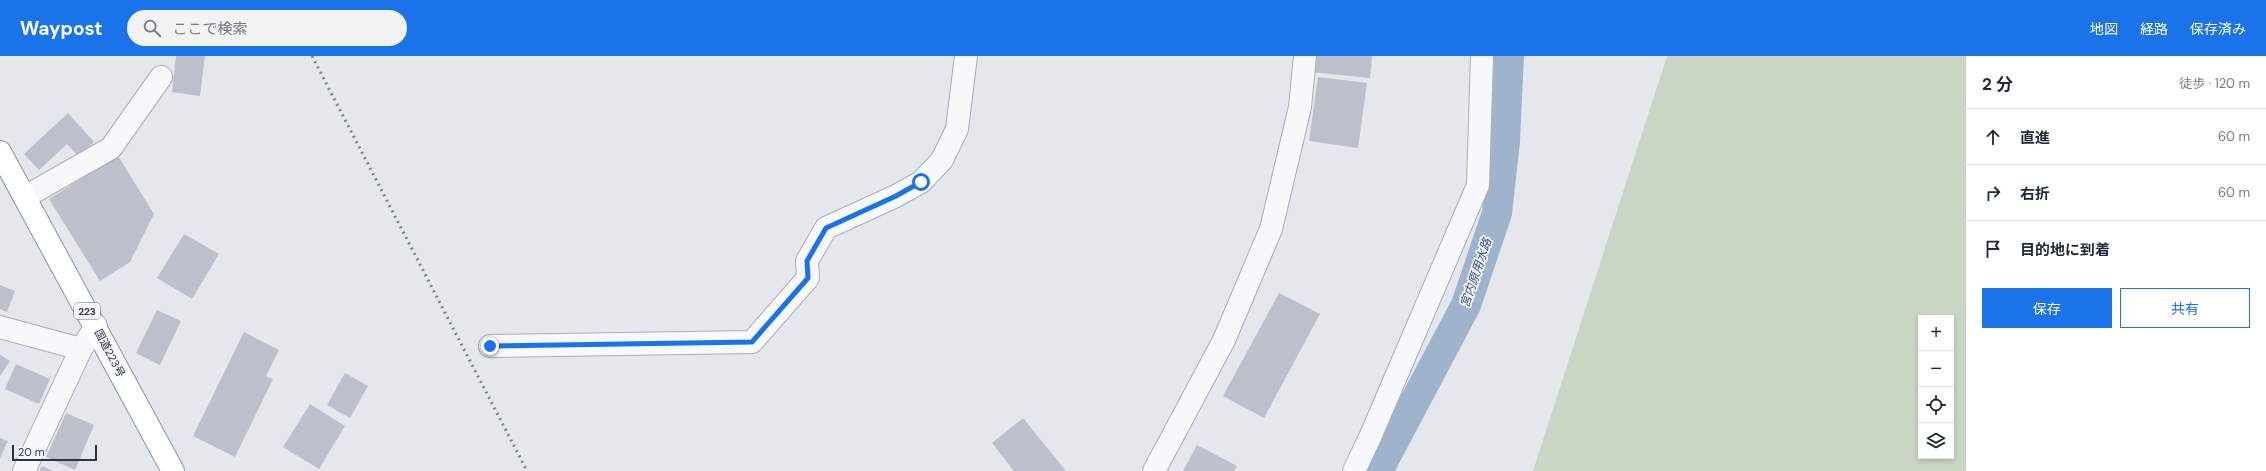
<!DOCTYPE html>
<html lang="ja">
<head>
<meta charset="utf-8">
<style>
  :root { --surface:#fff; --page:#f2f2f3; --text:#1f2937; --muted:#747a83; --line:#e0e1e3; --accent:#1a73e8 }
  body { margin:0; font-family:"DM Sans","Noto Sans JP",sans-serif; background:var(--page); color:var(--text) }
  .controls { position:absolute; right:12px; bottom:12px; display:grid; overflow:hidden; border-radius:0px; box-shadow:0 2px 6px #0003 }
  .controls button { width:36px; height:36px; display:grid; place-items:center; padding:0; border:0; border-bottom:1px solid var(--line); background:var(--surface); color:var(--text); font:20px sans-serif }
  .scale { position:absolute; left:12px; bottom:10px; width:85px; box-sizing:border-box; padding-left:4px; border:2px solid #2b3445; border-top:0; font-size:11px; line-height:14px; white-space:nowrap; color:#2b3445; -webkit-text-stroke:3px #f4f6f9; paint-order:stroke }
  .stop { position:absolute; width:12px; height:12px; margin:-9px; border:3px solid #1a73e8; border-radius:50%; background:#fff }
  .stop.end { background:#1a73e8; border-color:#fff; box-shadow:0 1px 4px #0008 }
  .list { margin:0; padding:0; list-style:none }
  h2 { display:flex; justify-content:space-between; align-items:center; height:52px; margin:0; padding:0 16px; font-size:17px }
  h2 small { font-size:13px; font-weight:400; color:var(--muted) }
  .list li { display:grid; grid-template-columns:26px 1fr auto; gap:12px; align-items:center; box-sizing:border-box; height:56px; padding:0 16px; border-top:1px solid var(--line) }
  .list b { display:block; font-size:15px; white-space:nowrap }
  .list em { font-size:13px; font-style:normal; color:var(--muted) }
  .actions { display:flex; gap:8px; padding:12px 16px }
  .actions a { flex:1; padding:9px 0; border:1px solid var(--accent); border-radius:0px; text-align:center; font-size:14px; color:var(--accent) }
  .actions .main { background:var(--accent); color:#fff }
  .icon { flex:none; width:22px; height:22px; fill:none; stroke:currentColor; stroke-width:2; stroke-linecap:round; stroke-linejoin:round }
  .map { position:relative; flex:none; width:1966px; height:415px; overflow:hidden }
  header { display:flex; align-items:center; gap:24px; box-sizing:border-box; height:56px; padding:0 20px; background:var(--accent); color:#fff }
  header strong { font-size:19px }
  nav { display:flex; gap:22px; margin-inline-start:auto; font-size:14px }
  .search { width:280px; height:36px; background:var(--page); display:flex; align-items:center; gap:10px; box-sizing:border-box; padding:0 14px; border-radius:22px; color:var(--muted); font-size:15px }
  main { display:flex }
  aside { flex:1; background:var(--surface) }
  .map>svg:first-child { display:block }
  .green { fill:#c9d6c5; fill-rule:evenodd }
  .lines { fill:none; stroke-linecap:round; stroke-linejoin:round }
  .canal { stroke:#9fb4cc; stroke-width:30 }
  .building { fill:#bbc0ca }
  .minor-casing { stroke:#a9aeb7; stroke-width:24 }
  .tertiary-casing { stroke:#a9aeb7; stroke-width:24 }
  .trunk-casing { stroke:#8b94a3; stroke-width:24 }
  .minor { stroke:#f7f8fa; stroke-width:22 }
  .tertiary { stroke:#f7f8fa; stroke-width:22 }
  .trunk { stroke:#fff; stroke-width:22 }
  .rail { stroke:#7d8696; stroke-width:3; stroke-dasharray:2 4; stroke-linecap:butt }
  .route { stroke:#1a73e8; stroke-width:5 }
  .labels { text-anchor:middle; stroke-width:3.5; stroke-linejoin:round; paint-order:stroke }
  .shield { fill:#f4f6f9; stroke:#676e7b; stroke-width:1 }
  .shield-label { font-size:10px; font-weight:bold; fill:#2b3445 }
  .street-label { font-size:11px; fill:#2b3445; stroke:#f4f6f9 }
  .water-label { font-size:12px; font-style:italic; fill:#34527a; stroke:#f4f6f9 }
</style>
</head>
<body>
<header>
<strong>Waypost</strong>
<div class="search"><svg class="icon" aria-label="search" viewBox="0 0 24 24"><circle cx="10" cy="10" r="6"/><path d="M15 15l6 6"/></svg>ここで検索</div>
<nav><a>地図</a><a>経路</a><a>保存済み</a></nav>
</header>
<main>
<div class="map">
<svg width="1966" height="415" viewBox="0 0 1966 415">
  <rect width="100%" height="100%" fill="#e4e7ec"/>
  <path class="green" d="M 1667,0 L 1966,0 L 1966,415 L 1533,415 ZM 1921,262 L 1951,262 L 1951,400 L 1921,400 Z"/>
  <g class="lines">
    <path class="canal" d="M 1378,415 L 1466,249 L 1497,157 L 1505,85 L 1509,0"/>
  </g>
  <path class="building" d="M 176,0 L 205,0 L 200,40 L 172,36 Z
    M 1313,0 L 1372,0 L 1370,22 L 1311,16 Z
    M 1318,21 L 1367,27 L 1358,92 L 1309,85 Z
    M 68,57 L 94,86 L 78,100 L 67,88 L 39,114 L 24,98 Z
    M 118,100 L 154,158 L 130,206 L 100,225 L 49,143 Z
    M 184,178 L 219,198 L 192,243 L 157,222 Z
    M 0,229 L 15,235 L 7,256 L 0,253 Z
    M 1279,237 L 1320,258 L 1264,362 L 1223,340 Z
    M 157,254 L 181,265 L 160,309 L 136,297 Z
    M 244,276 L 279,294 L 266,320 L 273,323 L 235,401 L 193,380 Z
    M 0,299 L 10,305 L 0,320 Z
    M 16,308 L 50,323 L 39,348 L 5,333 Z
    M 345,317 L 368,330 L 350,362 L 327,349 Z
    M 310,348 L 345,370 L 319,413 L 283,391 Z
    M 66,357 L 94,369 L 75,414 L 46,401 Z
    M 1023,362 L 1066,415 L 1014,415 L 992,387 Z
    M 0,382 L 8,385 L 0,402 Z
    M 1197,389 L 1237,410 L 1234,415 L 1183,415 Z
    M 42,410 L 53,415 L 39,415 Z"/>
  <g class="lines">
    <g class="minor-casing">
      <path id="minor" d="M 25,141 L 111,92 L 161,21
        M 0,271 L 81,293
        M 490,290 L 752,286 L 808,222 L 807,205 L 826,172 L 896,140 L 921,126 L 942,104 L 957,73 L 966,0
        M 24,415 L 81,293 L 96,270"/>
    </g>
    <g class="tertiary-casing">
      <path id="tertiary" d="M 1154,415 L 1224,284 L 1271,173 L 1300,51 L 1305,0
        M 1354,415 L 1371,379 L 1478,129 L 1482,0"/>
    </g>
    <g class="trunk-casing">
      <path id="trunk" d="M 0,96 L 173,415"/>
    </g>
    <use href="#minor" class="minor"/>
    <use href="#tertiary" class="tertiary"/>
    <use href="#trunk" class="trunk"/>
    <path class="rail" d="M 312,0 L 527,415"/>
  </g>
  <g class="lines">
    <path class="route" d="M 490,290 L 752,286 L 808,222 L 807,205 L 826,172 L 896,140 L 921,126"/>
  </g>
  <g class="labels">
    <rect class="shield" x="74" y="247" width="26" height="16" rx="3"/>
    <g class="shield-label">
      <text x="87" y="259">223</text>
    </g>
    <g class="street-label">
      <text transform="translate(110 297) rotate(62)" y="4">国道223号</text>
    </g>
    <g class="water-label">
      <text transform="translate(1476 217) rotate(-71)" y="4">宮内原用水路</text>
    </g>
  </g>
</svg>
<div class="controls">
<button>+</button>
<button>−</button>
<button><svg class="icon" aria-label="locate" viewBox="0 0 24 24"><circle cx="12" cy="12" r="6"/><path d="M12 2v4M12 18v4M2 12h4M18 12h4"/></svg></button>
<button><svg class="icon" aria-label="layers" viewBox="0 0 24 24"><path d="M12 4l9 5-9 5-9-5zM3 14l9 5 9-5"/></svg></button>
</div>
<div class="scale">20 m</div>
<div class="stop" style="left:921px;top:126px"></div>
<div class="stop end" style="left:490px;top:290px"></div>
</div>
<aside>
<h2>2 分<small>徒歩 · 120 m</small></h2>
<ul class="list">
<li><svg class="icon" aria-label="ahead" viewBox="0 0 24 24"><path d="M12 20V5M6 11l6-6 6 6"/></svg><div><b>直進</b></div><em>60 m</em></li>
<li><svg class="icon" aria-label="right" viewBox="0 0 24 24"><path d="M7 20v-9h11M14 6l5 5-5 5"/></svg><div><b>右折</b></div><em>60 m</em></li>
<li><svg class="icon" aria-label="arrive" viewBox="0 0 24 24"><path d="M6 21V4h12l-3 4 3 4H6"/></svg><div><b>目的地に到着</b></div></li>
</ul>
<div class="actions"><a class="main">保存</a><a>共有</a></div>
</aside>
</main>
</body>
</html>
